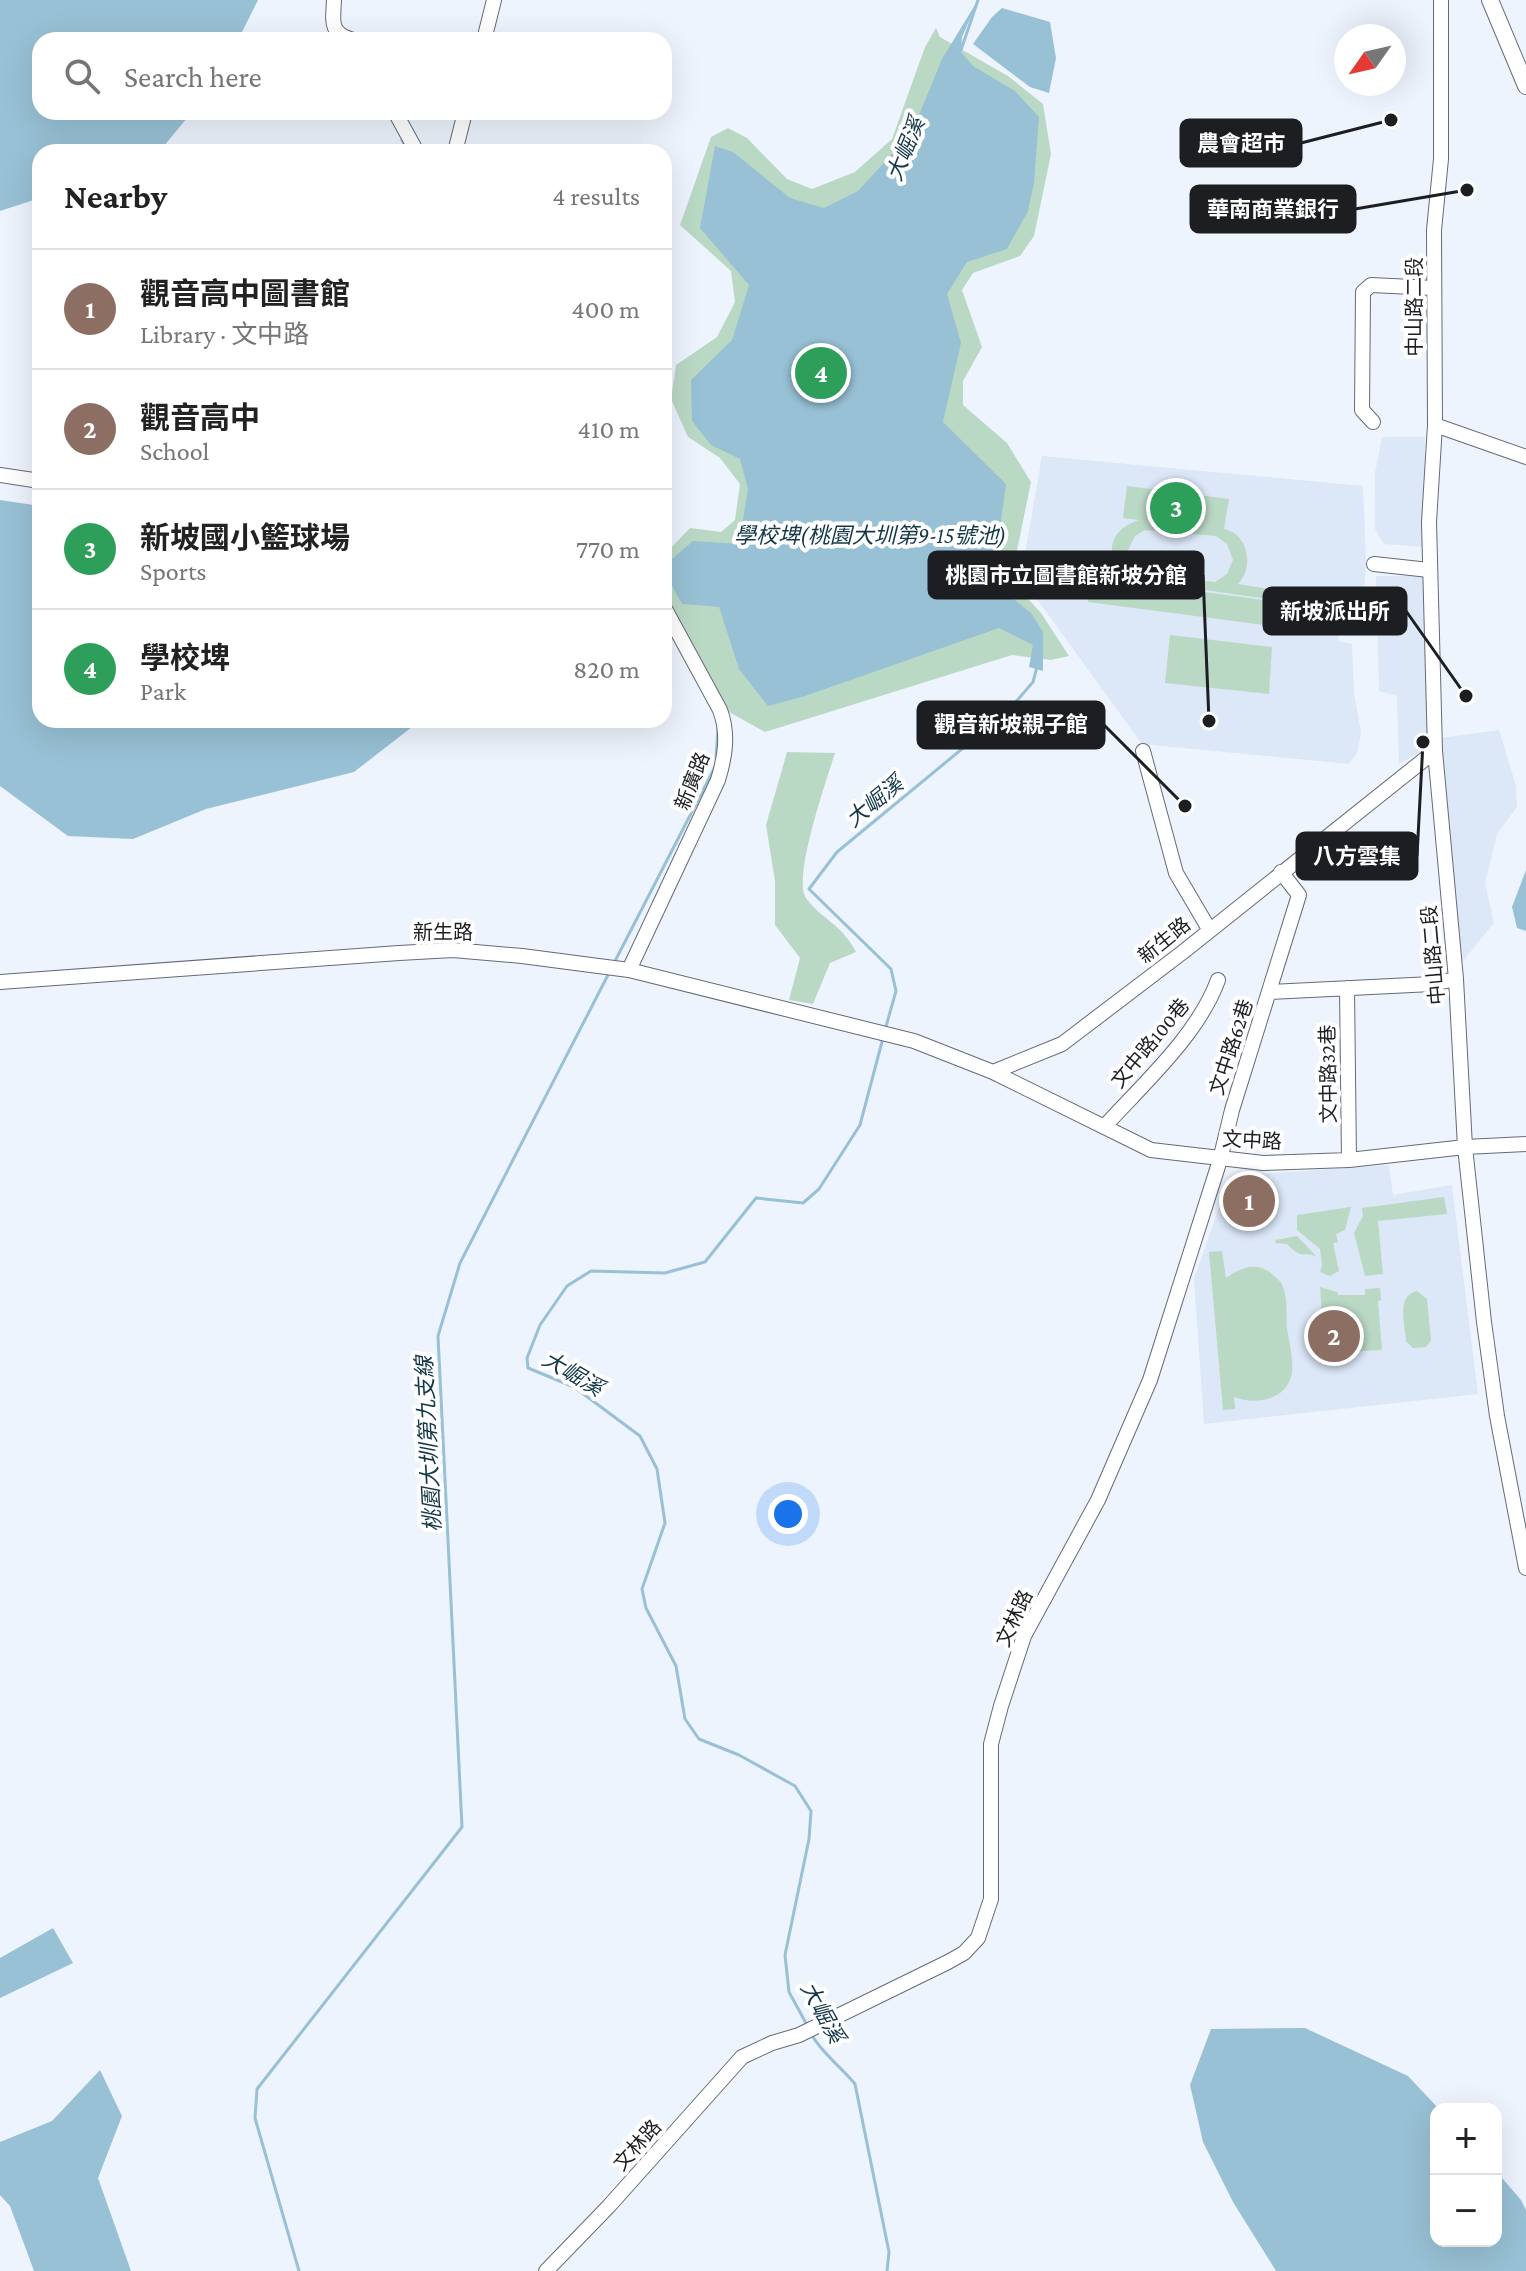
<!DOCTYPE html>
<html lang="en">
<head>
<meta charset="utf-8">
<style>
  :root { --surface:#fff; --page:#f2f2f2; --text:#222; --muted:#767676; --line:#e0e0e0; --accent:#ea580c }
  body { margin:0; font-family:"Crimson Pro","Noto Sans TC",serif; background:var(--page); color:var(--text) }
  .controls { position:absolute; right:24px; bottom:24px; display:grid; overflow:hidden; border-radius:16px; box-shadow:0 8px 32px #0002 }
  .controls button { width:72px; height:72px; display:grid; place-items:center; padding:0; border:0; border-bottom:2px solid var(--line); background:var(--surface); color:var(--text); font:40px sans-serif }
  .compass { position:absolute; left:1334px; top:24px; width:72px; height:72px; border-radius:50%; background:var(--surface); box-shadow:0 8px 32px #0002; rotate:236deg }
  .you { position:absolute; left:788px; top:1514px; width:28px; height:28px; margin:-20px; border:6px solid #fff; border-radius:50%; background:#1a73e8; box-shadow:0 0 0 12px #1a73e833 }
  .badge { display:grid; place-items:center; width:52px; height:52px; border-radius:50%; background:var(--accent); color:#fff; font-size:26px; font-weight:700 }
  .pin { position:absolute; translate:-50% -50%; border:4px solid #fff; box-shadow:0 2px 8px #0006 }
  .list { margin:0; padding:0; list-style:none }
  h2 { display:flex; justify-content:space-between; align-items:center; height:104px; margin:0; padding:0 32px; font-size:34px }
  h2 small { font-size:26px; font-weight:400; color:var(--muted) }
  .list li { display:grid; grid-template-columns:52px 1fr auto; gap:24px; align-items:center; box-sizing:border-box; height:120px; padding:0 32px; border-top:2px solid var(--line) }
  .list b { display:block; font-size:30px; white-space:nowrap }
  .list p { margin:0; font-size:26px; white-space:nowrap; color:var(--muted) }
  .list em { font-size:26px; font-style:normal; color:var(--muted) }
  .icon { flex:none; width:44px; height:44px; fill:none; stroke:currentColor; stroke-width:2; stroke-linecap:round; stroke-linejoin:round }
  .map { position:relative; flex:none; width:1526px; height:2271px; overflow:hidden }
  .search { position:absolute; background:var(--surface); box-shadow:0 8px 32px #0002; left:32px; top:32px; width:640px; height:88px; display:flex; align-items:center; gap:20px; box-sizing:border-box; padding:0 28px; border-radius:24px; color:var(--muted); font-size:30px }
  .panel { position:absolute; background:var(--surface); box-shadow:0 8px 32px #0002; left:32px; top:144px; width:640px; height:584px; border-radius:24px }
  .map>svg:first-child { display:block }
  .built { fill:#dce7f7 }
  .green { fill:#bad9c5; fill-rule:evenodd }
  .water { fill:#98c1d5 }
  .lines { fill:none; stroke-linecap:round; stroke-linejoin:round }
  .stream { stroke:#98c1d5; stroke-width:3 }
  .minor-casing { stroke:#656b74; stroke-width:16 }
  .major-casing { stroke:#656b74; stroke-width:18 }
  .minor { stroke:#fff; stroke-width:14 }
  .major { stroke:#fff; stroke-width:16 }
  .labels { text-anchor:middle; stroke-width:8; stroke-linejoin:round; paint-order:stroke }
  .street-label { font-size:20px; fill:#1c1e22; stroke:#fff }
  .water-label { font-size:22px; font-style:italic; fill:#133747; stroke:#fff }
  .leader { fill:none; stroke:#1c1e22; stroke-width:3 }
  .callout-dot { fill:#1c1e22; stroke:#fff; stroke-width:3 }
  .callout { fill:#1c1e22; stroke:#1c1e22; stroke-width:3 }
  .callout-label { font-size:22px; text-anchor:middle; font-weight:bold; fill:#fff }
</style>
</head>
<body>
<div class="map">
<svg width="1526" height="2271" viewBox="0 0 1526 2271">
  <rect width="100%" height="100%" fill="#edf4fe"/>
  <path class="built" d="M 1382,437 L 1425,437 L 1423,547 L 1384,544 L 1375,529 L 1375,473 Z
    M 1042,456 L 1363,486 L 1366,561 L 1363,606 L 1342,611 L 1338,641 L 1352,644 L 1354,693 L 1361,733 L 1357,753 L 1349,764 L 1142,744 L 1021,577 Z
    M 1376,576 L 1423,576 L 1428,748 L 1399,764 L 1397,696 L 1379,691 Z
    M 1499,730 L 1516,786 L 1517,807 L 1497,834 L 1485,883 L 1494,923 L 1459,966 L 1441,738 Z
    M 1389,1165 L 1393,1195 L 1452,1185 L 1478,1394 L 1204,1424 L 1194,1279 L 1230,1176 Z"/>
  <path class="green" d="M 936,28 L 940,37 L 1008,76 L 1043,104 L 1051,154 L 1034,236 L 1020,256 L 973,273 L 962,290 L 982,347 L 963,381 L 963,405 L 1007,443 L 1031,482 L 1011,580 L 1041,613 L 1069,656 L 1051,660 L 1012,655 L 765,732 L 729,712 L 664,602 L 664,555 L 690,528 L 721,532 L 735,520 L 740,484 L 720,458 L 688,437 L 671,399 L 676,365 L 717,337 L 735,302 L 731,271 L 680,225 L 711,137 L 728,128 L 747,138 L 787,179 L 812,189 L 855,172 L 892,139 L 925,47 Z
    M 1127,486 L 1229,499 L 1224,529 C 1249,534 1254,568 1238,584 L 1269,589 L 1268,599 L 1107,576 L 1108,569 L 1117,569 C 1105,545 1115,528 1139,520 L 1123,518 ZM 1145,530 L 1216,536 L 1227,544 L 1233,560 L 1227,574 L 1215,582 L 1146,574 L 1132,564 L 1127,552 L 1135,536 Z
    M 1090,576 L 1284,603 L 1280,627 L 1088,602 Z
    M 1170,635 L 1272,647 L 1269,694 L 1165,683 Z
    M 787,752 L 835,753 C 827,778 792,879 806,898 C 822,920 841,923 856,952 L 830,963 L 813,1004 L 789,1000 L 800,958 L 775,925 L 775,881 L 766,825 Z
    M 1444,1197 L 1447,1214 L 1378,1221 L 1383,1274 L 1365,1276 L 1354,1233 L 1363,1216 L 1362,1208 Z
    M 1351,1207 L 1345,1230 L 1336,1234 L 1338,1242 L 1333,1243 L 1339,1271 L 1330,1276 L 1320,1272 L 1322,1265 L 1320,1249 L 1297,1230 L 1297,1215 Z
    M 1297,1236 L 1317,1257 C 1302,1250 1303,1261 1287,1244 L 1275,1243 L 1276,1240 Z
    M 1222,1251 L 1226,1278 C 1242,1266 1259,1261 1274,1276 C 1277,1279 1281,1281 1282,1285 C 1288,1296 1286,1316 1287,1328 C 1289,1342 1295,1364 1291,1377 C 1284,1401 1254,1405 1234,1397 L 1235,1409 L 1223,1410 L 1209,1252 Z
    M 1320,1287 L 1337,1292 L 1338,1295 L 1365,1295 L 1365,1289 L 1380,1288 L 1381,1300 L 1378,1301 L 1382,1350 L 1325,1353 Z
    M 1417,1291 L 1427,1299 L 1431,1340 L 1426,1347 L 1413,1348 L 1406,1341 C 1405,1324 1396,1296 1417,1291 Z"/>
  <path class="water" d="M 0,0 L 258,0 L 238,40 L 40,40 L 40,112 L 192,112 L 159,152 L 40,152 L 40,198 L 0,211 Z
    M 978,0 L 962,37 L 961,52 L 973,66 L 1015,91 L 1039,117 L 1034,183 L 1028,211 L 1007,249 L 967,262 L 947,294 L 961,343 L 943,422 L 1006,484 L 995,564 L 1000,588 L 1031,613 L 1043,632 L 1043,671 L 1029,667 L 1033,645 L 999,628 L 805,696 L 768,706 L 739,669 L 719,607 L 682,604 L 664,571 L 664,566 L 693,541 L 739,544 L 748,489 L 740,459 L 711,445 L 692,421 L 691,380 L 732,340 L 749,285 L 700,228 L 715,146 L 733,152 L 790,198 L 824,208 L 858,191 L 912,132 L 942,59 Z
    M 1002,8 L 1050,22 L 1056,58 L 1049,93 L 1030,87 L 973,44 L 992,17 Z
    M 0,500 L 40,506 L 40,720 L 421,720 L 354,772 L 206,809 L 133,839 L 68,836 L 0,786 Z
    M 1526,870 L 1526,931 L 1517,928 L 1512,907 Z
    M 53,1928 L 73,1963 L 0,1998 L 0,1958 Z
    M 1305,2028 L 1408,2076 L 1439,2109 L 1436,2109 L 1436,2241 L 1496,2241 L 1496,2171 L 1521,2200 L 1526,2210 L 1526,2271 L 1276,2271 L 1233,2202 L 1203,2142 L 1190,2085 L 1211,2029 Z
    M 100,2070 L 122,2116 L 98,2178 L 131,2271 L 34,2271 L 10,2206 L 0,2195 L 0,2142 L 52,2121 Z"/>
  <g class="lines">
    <path class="stream" d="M 961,50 L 978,0
      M 402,140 L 409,152
      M 716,759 L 718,727
      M 614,963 L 715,767
      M 885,1030 L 896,991 L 891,969 L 809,889 L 837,852 L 1008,711 L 1033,682 L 1037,667
      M 807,2025 L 789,1992 L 785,1955 L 809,1839 L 811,1811 L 795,1786 L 739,1755 L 699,1739 L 685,1719 L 676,1666 L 646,1608 L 642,1589 L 665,1523 L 657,1469 L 640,1436 L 574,1387 L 528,1368 L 527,1358 L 540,1325 L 567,1286 L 591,1271 L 665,1273 L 705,1262 L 756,1198 L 803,1203 L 819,1189 L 860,1125 L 883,1038
      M 812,2035 C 820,2051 842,2068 855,2084 L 889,2252 L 887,2271
      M 299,2271 L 255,2118 L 257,2089 L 462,1827 L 438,1336 L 460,1263 L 609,973"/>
    <g class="minor-casing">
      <path id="minor" d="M 334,0 C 333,22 329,33 353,40
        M 1441,0 L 1441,159 L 1434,230 L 1435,425 L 1429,522 L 1435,751 L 1456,979 L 1465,1147 L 1484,1322 L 1497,1416 L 1526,1568
        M 484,40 L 494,0
        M 395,112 L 417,152
        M 455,152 L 465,112
        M 1373,422 L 1362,410 L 1363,292 L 1371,285 L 1433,288
        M 1435,425 L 1526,457
        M 0,475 L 40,481
        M 1374,564 L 1429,570
        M 1143,751 L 1176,873 L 1209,929
        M 629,970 L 718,780 C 725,757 729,734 720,710 L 664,607
        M 0,982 L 399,953 L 453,950 L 522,956 L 629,970 L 914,1041 L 993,1072 L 1151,1150 L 1263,1163 L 1349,1160 L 1465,1147 L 1526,1144
        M 1347,988 L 1349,1160
        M 1269,992 L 1432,984 L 1456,979
        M 993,1072 L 1062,1044 L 1183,952 L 1435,751
        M 1104,1127 C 1143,1084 1198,1035 1218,980
        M 546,2271 L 609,2206 L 742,2057 L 772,2043 L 799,2035 L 948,1962 L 964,1953 L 978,1938 L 991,1899 L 991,1744 L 1001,1706 L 1024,1636 L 1098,1500 L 1150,1380 L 1220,1160 L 1232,1110 L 1299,895 L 1281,872"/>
    </g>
    <g class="major-casing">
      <path id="major" d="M 1490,0 L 1526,86"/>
    </g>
    <use href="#minor" class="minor"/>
    <use href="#major" class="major"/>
  </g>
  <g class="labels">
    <g class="street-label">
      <text transform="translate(1414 307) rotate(-90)" y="7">中山路二段</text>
      <text transform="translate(692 781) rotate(-68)" y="7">新廣路</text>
      <text x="443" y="939">新生路</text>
      <text transform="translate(1164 940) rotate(-39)" y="7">新生路</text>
      <text transform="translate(1433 955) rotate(-95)" y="7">中山路二段</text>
      <text transform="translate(1150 1043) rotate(-50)" y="7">文中路100巷</text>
      <text transform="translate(1231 1047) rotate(-72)" y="7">文中路62巷</text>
      <text transform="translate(1328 1074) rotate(-91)" y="7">文中路32巷</text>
      <text transform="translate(1252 1140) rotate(3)" y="7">文中路</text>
      <text transform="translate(1014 1618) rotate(-65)" y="7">文林路</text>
      <text transform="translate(637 2145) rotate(-48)" y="7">文林路</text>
    </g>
    <g class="water-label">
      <text transform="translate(905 149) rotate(-68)" y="8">大崛溪</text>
      <text x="870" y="543">學校埤(桃園大圳第9-15號池)</text>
      <text transform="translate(874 801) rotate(-39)" y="8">大崛溪</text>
      <text transform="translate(573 1373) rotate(30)" y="8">大崛溪</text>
      <text transform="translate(428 1444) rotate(-93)" y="8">桃園大圳第九支線</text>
      <text transform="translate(823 2012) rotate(61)" y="8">大崛溪</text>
    </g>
  </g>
  <path class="leader" d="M1391 120L1301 143M1467 190L1355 209M1209 721L1203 575M1466 696L1406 611M1185 806L1104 725M1423 742L1417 856"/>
  <g class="callout-dot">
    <circle cx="1391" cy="120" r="8"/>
    <circle cx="1467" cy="190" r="8"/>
    <circle cx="1209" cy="721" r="8"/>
    <circle cx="1466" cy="696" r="8"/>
    <circle cx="1185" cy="806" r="8"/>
    <circle cx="1423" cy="742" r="8"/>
  </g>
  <g class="callout">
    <rect x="1181" y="120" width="120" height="46" rx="8"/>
    <rect x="1191" y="186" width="164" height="46" rx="8"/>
    <rect x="929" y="552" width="274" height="46" rx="8"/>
    <rect x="1264" y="588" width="142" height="46" rx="8"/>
    <rect x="918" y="702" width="186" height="46" rx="8"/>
    <rect x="1297" y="833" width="120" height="46" rx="8"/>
  </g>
  <g class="callout-label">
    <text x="1241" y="151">農會超市</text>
    <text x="1273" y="217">華南商業銀行</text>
    <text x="1066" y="583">桃園市立圖書館新坡分館</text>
    <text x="1335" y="619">新坡派出所</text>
    <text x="1011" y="732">觀音新坡親子館</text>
    <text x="1357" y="864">八方雲集</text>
  </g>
</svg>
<div class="controls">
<button>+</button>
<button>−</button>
</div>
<svg class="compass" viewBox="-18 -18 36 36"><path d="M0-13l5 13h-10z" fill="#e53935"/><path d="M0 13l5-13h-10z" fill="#767676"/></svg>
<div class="you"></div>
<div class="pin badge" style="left:1249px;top:1201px;background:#8d6e63">1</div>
<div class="pin badge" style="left:1334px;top:1336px;background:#8d6e63">2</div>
<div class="pin badge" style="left:1176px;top:508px;background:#2e9e5b">3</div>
<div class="pin badge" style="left:821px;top:373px;background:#2e9e5b">4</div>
<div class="search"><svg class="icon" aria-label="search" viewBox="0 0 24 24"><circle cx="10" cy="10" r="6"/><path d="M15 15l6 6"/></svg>Search here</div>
<section class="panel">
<h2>Nearby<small>4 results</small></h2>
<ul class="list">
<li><span class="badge" style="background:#8d6e63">1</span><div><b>觀音高中圖書館</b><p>Library · 文中路</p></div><em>400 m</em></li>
<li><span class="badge" style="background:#8d6e63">2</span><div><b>觀音高中</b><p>School</p></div><em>410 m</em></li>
<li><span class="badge" style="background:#2e9e5b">3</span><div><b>新坡國小籃球場</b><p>Sports</p></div><em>770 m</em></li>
<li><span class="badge" style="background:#2e9e5b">4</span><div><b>學校埤</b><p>Park</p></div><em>820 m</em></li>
</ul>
</section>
</div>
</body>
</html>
